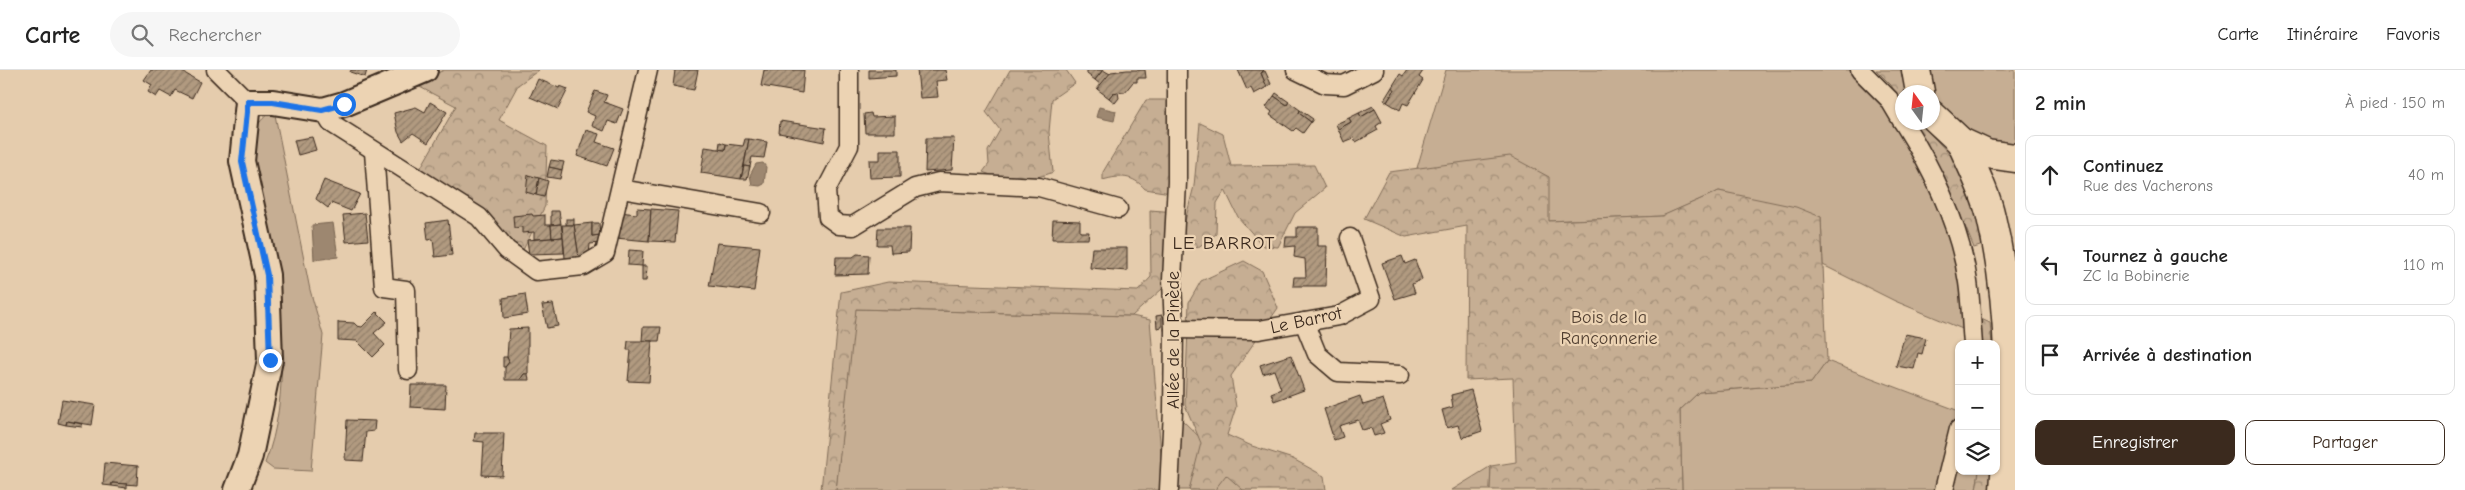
<!DOCTYPE html>
<html lang="fr">
<meta charset="utf-8">
<style>
body{margin:0;font-family:"Comic Neue",sans-serif;background:#f6f6f6;color:#222}
.controls{position:absolute;right:15px;bottom:15px;display:grid;overflow:hidden;border-radius:10px;box-shadow:0 1px 4px #0004}
.controls button{width:45px;height:45px;display:grid;place-items:center;padding:0;border:0;border-bottom:1px solid #e0e0e0;background:#fff;color:#222;font:25px sans-serif}
.compass{position:absolute;left:1895px;top:15px;width:45px;height:45px;border-radius:50%;background:#fff;box-shadow:0 1px 4px #0004;rotate:345deg}
.stop{position:absolute;width:15px;height:15px;margin:-11px;border:4px solid #1a73e8;border-radius:50%;background:#fff}
.stop.end{background:#1a73e8;border-color:#fff;box-shadow:0 1px 5px #0008}
.list{margin:0;padding:0;list-style:none}
h2{display:flex;justify-content:space-between;align-items:center;height:65px;margin:0;padding:0 20px;font-size:21px}
h2 small{font-size:16px;font-weight:400;color:#767676}
.list li{display:grid;grid-template-columns:32px 1fr auto;gap:15px;align-items:center;box-sizing:border-box;height:80px;margin:0 10px 10px;padding:0 10px;border:1px solid #e0e0e0;border-radius:10px}
.list b{display:block;font-size:19px;white-space:nowrap}
.list p{margin:0;font-size:16px;white-space:nowrap;color:#767676}
.list em{font-size:16px;font-style:normal;color:#767676}
.actions{display:flex;gap:10px;padding:15px 20px}
.actions a{flex:1;padding:11px 0;border:1px solid #3b2a1e;border-radius:10px;text-align:center;font-size:18px;color:#3b2a1e}
.actions .main{background:#3b2a1e;color:#fff}
.icon{flex:none;width:28px;height:28px;fill:none;stroke:currentColor;stroke-width:2;stroke-linecap:round;stroke-linejoin:round}
.map{position:relative;flex:none;width:2015px;height:420px;overflow:hidden}
header{display:flex;align-items:center;gap:30px;box-sizing:border-box;height:70px;padding:0 25px;background:#fff;border-bottom:1px solid #e0e0e0}
header strong{font-size:24px}
nav{display:flex;gap:28px;margin-inline-start:auto;font-size:18px}
.search{width:350px;height:45px;background:#f6f6f6;display:flex;align-items:center;gap:12px;box-sizing:border-box;padding:0 18px;border-radius:28px;color:#767676;font-size:19px}
main{display:flex}
aside{flex:1;background:#fff}
.map>svg:first-child{display:block}
</style>
<header>
<strong>Carte</strong>
<div class="search"><svg class="icon" aria-label="search" viewBox="0 0 24 24"><circle cx="10" cy="10" r="6"/><path d="M15 15l6 6"/></svg>Rechercher</div>
<nav><a>Carte</a><a>Itinéraire</a><a>Favoris</a></nav>
</header>
<main>
<div class="map">
<svg width="2015" height="420" viewBox="0 0 2015 420">
<defs>
<pattern id="forest-crowns" width="20" height="18" patternUnits="userSpaceOnUse" patternTransform="scale(1.25)"><rect width="20" height="18" fill="#c6ae93"/><path d="M2 6a3 3 0 1 1 6 0M12 15a3 3 0 1 1 6 0" fill="none" stroke="#a28e77"/></pattern>
<pattern id="building-hatch" width="6" height="6" patternUnits="userSpaceOnUse" patternTransform="scale(1.25)"><rect width="6" height="6" fill="#b19a80"/><path d="M-1 1l2-2M0 6l6-6M5 7l2-2" fill="none" stroke="#917e68"/></pattern>
</defs>
<rect width="100%" height="100%" fill="#e5ccad"/>
<filter id="ink" filterUnits="userSpaceOnUse"><feTurbulence type="fractalNoise" baseFrequency=".02" numOctaves="2"/><feDisplacementMap in="SourceGraphic" scale="10" xChannelSelector="R" yChannelSelector="G"/><feConvolveMatrix kernelMatrix="1 2 1 2 8 2 1 2 1" color-interpolation-filters="sRGB"/></filter>
<g filter="url(#ink)">
<g fill="#c6ae93" stroke="#806c58">
<polygon points="1446,0 1860,0 1889,29 1952,153 1972,263 1895,231 1823,195 1821,147 1719,121 1663,146 1549,151 1417,98"/>
<polygon points="1927,0 2015,0 2015,79 1973,67 1941,38 1931,19"/>
<path d="M274 40 310 220 323 265 311 401 273 399 265 393C291 330 282 232 269 167 264 144 252 106 252 84 252 63 256 51 274 40Z"/>
<polygon points="855,239 1132,246 1150,250 1164,420 836,420"/>
<polygon points="1827,291 1959,341 1959,401 1979,401 1976,420 1682,420 1680,340 1699,322 1811,313"/>
<polygon points="1173,341 1253,420 1172,420"/>
<polygon points="1491,396 1490,420 1452,420"/>
</g>
<g fill="url(#forest-crowns)" stroke="#806c58">
<polygon points="444,0 539,0 518,15 499,50 547,76 545,136 523,180 512,175 420,99 456,36 414,14"/>
<path d="M1010 0H1066L1075 13 1052 29 1049 62 1053 102C1033 111 1003 111 983 102L989 94 988 81 1000 60 986 42Z"/>
<polygon points="1876,0 1916,0 1919,22 1902,22 1902,35 1891,15"/>
<path d="M1146 30H1177V124L1145 119C1133 105 1120 105 1103 110V102Z"/>
<polygon points="1200,53 1223,64 1231,96 1314,95 1325,118 1295,143 1278,177 1263,176 1238,147 1225,120 1217,133 1216,164 1197,178 1182,163 1194,116"/>
<polygon points="1913,53 1922,53 1923,56 1955,90 1982,148 1983,175 1974,178 1945,107"/>
<polygon points="1510,86 1549,107 1549,151 1662,146 1719,121 1796,137 1821,147 1827,291 1811,313 1699,322 1680,340 1682,420 1490,420 1491,396 1516,392 1513,308 1466,310 1467,156 1406,167 1364,149 1389,102"/>
<polygon points="1150,140 1176,142 1172,210 1132,246 856,239 836,420 821,420 841,222 888,212 1138,221 1151,207"/>
<polygon points="1244,191 1262,201 1278,238 1231,306 1236,337 1227,365 1252,376 1293,389 1324,406 1326,420 1243,420 1226,405 1216,418 1216,420 1189,420 1201,373 1185,335 1189,232 1201,211"/>
<polygon points="1979,248 1990,253 1992,274 1973,274"/>
<polygon points="1979,401 1993,401 1991,420 1976,420"/>
</g>
<g fill="#9d8770" stroke="#76624f">
<polygon points="1099,37 1116,41 1114,51 1096,47"/>
<polygon points="763,93 766,97 764,114 760,116 752,115 750,105 756,94"/>
<polygon points="333,153 338,187 314,190 312,155"/>
</g>
<g fill="url(#building-hatch)" stroke="#3b2a1e">
<polygon points="151,0 179,0 200,12 192,28 175,20 171,27 160,21 156,27 148,22 152,15 144,10"/>
<polygon points="351,0 367,0 365,7 350,2"/>
<polygon points="675,0 698,0 694,20 673,16"/>
<polygon points="764,0 804,0 802,23 761,16"/>
<polygon points="869,0 896,0 896,6 869,8"/>
<polygon points="917,0 945,0 947,10 936,11 938,27 920,28"/>
<polygon points="1087,0 1103,0 1095,10 1087,4"/>
<polygon points="1103,0 1110,4 1101,15 1095,10"/>
<polygon points="1127,0 1145,0 1146,8 1137,8 1137,12 1133,12 1125,22 1113,23 1109,28 1097,19 1111,2"/>
<polygon points="1238,0 1264,0 1261,3 1267,17 1254,24 1251,18 1247,20"/>
<polygon points="1407,0 1423,1 1419,7 1423,10 1408,35 1403,33 1400,40 1387,32 1395,19 1392,17 1400,4 1403,6"/>
<polygon points="1265,1 1271,14 1267,17 1261,3"/>
<polygon points="538,9 559,18 560,16 568,19 558,39 530,27"/>
<polygon points="1392,17 1395,19 1387,32 1384,30"/>
<polygon points="595,21 607,25 604,32 623,39 617,54 608,51 604,61 592,56 595,46 586,42"/>
<polygon points="1118,22 1119,28 1115,33 1109,28 1113,23"/>
<polygon points="1276,23 1289,32 1287,35 1274,26"/>
<polygon points="1274,26 1287,35 1289,32 1300,40 1299,43 1311,52 1303,63 1296,58 1293,61 1270,45 1272,42 1266,37"/>
<polygon points="430,32 447,42 428,73 413,63 403,71 398,62 394,43 416,37 425,42"/>
<polygon points="1373,36 1375,39 1361,47 1359,43"/>
<polygon points="1375,39 1382,52 1376,56 1378,60 1356,72 1354,68 1344,72 1338,59 1351,52 1349,48 1359,43 1361,47"/>
<polygon points="1300,40 1313,49 1311,52 1299,43"/>
<polygon points="871,43 872,47 895,46 895,63 865,63 864,44"/>
<polygon points="1349,48 1351,52 1338,59 1336,54"/>
<polygon points="780,51 826,58 824,72 779,63"/>
<polygon points="586,60 599,64 596,72 614,78 607,96 577,86"/>
<polygon points="312,67 316,80 298,85 294,70"/>
<polygon points="926,68 954,68 952,100 925,102"/>
<polygon points="745,69 749,69 741,109 701,103 705,77 725,80 726,74 743,76"/>
<polygon points="749,69 767,72 764,88 752,87 750,97 744,96"/>
<polygon points="720,72 726,74 725,80 719,79"/>
<polygon points="880,80 900,80 900,107 870,108 869,90 880,90"/>
<polygon points="551,90 564,92 562,100 549,97"/>
<polygon points="744,96 750,97 747,109 741,109"/>
<polygon points="549,97 562,100 560,109 547,107"/>
<polygon points="528,105 539,108 536,125 526,122"/>
<polygon points="539,108 548,111 544,127 536,125"/>
<polygon points="324,110 360,124 351,141 331,133 328,138 316,129"/>
<polygon points="637,138 651,139 649,171 615,168 619,142 637,144"/>
<polygon points="651,139 678,141 675,172 649,171"/>
<polygon points="551,141 559,141 561,154 551,155"/>
<polygon points="365,143 368,170 346,172 343,145"/>
<polygon points="532,144 533,146 545,145 545,155 551,155 552,168 534,169 534,162 522,163 522,157 514,158 513,146"/>
<rect x="566" y="149" width="8" height="6"/>
<polygon points="448,150 452,185 435,187 433,169 428,170 426,153"/>
<polygon points="1053,150 1080,151 1080,162 1089,162 1088,169 1052,169"/>
<polygon points="592,153 592,166 600,165 601,173 590,174 589,186 579,188 574,155"/>
<polygon points="592,153 599,153 600,165 592,166"/>
<polygon points="561,154 563,167 552,168 551,155"/>
<polygon points="562,155 574,155 579,188 565,188"/>
<polygon points="1297,157 1318,157 1318,176 1327,176 1326,216 1293,216 1294,207 1306,207 1305,189 1294,187 1295,176 1285,177 1286,167 1297,167"/>
<polygon points="878,158 910,158 909,182 891,183 890,175 877,175"/>
<polygon points="563,167 564,183 529,184 527,170"/>
<polygon points="717,173 760,177 754,221 709,216"/>
<polygon points="1092,178 1127,178 1127,201 1090,198"/>
<polygon points="629,180 643,181 642,196 628,195"/>
<polygon points="857,184 869,185 868,204 835,205 836,187 853,187"/>
<polygon points="1402,186 1405,194 1415,190 1422,209 1412,214 1415,223 1395,229 1382,193"/>
<polygon points="642,196 647,196 646,211 642,211"/>
<polygon points="525,224 528,244 504,248 503,228"/>
<polygon points="553,234 558,256 547,258 542,235"/>
<polygon points="377,242 387,252 374,263 385,275 373,287 357,271 338,270 338,252 354,253 357,256 362,257"/>
<polygon points="1162,245 1162,257 1157,258 1156,246"/>
<polygon points="643,257 661,257 659,271 642,271"/>
<polygon points="528,258 528,304 524,304 520,310 505,310 505,297 509,292 507,287 509,259"/>
<polygon points="1905,264 1926,268 1922,284 1918,283 1914,299 1896,296"/>
<polygon points="628,271 652,271 649,312 628,311 631,280 627,280"/>
<polygon points="1291,285 1304,320 1274,331 1271,323 1281,319 1274,300 1263,304 1260,295"/>
<polygon points="503,287 507,287 509,292 505,297 503,297"/>
<polygon points="524,304 528,304 529,310 520,310"/>
<polygon points="411,315 446,315 445,339 410,337"/>
<polygon points="1471,320 1482,361 1462,368 1458,355 1447,358 1442,340 1453,337 1451,325"/>
<polygon points="1360,326 1363,335 1383,329 1390,350 1380,354 1384,363 1374,366 1371,358 1362,360 1358,350 1339,356 1343,367 1334,370 1324,339"/>
<polygon points="62,330 95,335 92,355 67,351 66,355 58,353"/>
<polygon points="347,350 375,351 374,361 366,362 363,391 345,390"/>
<polygon points="67,351 82,354 82,357 66,355"/>
<polygon points="475,363 504,363 502,406 482,405 484,372 474,371"/>
<polygon points="105,393 138,396 137,415 112,413 112,416 103,415"/>
<polygon points="112,413 127,414 127,418 112,416"/>
</g>
<g fill="none" stroke-linecap="round" stroke-linejoin="round">
<defs>
<g id="street">
<polyline points="216,0 248,32"/>
<polyline points="849,0 849,76 826,120 828,147 839,155 853,156 915,118 939,112 1039,117 1118,139"/>
<polyline points="1296,0 1325,14 1344,15 1374,0"/>
<polyline points="1860,0 1889,29 1902,51"/>
<polyline points="323,40 331,53 479,147 507,180 536,201 583,196 605,183 648,0"/>
<path d="M1903 52C1933 100 1960 156 1968 212 1971 232 1971 253 1973 274"/>
<polyline points="374,82 384,217 406,220 408,300"/>
<polyline points="621,119 761,143"/>
<polyline points="1304,252 1317,284 1338,302 1400,305"/>
<polyline points="1174,259 1259,260 1339,246 1371,229 1350,168"/>
<polyline points="1169,420 1173,341 1174,259 1172,210 1177,112 1177,0"/>
<polyline points="1944,420 1959,359"/>
</g>
<polyline id="secondary" points="237,420 250,386 270,290 267,205 242,91 248,32 273,32 323,40 344,34 425,0"/>
<g id="primary">
<polyline points="1916,0 1920,22"/>
<polyline points="1932,45 1961,72 1987,84 2015,88"/>
<path d="M1961 72C1971 95 1986 123 1991 147 2012 236 2011 329 2004 420"/>
</g>
</defs>
<use href="#street" stroke="#3b2a1e" stroke-width="21"/>
<use href="#secondary" stroke="#3b2a1e" stroke-width="28"/>
<use href="#primary" stroke="#3b2a1e" stroke-width="31"/>
<use href="#street" stroke="#ecd3b3" stroke-width="18"/>
<use href="#secondary" stroke="#ecd3b3" stroke-width="24"/>
<use href="#primary" stroke="#ecd3b3" stroke-width="28"/>
</g>
</g>
<g fill="none" stroke-linecap="round" stroke-linejoin="round" filter="url(#ink)">
<polyline stroke="#1a73e8" stroke-width="6" points="270,290 267,205 242,92 248,32 273,32 322,40 344,34"/>
</g>
<g text-anchor="middle" stroke-width="4.5" stroke-linejoin="round" paint-order="stroke">
<g font-size="18" fill="#503e30" stroke="#ecd3b3">
<text x="1609" y="253">Bois de la<tspan x="1609" dy="21">Rançonnerie</tspan></text>
</g>
<g font-size="18" fill="#3b2a1e" stroke="#ecd3b3">
<text transform="translate(1306 250) rotate(-12)" y="6">Le Barrot</text>
<text transform="translate(1173 270) rotate(-90)" y="6">Allée de la Pinède</text>
</g>
<g font-size="19" letter-spacing="1" fill="#3b2a1e" stroke="#ecd3b3">
<text x="1224" y="179">LE BARROT</text>
</g>
</g>
</svg>
<div class="controls">
<button>+</button>
<button>−</button>
<button><svg class="icon" aria-label="layers" viewBox="0 0 24 24"><path d="M12 4l9 5-9 5-9-5zM3 14l9 5 9-5"/></svg></button>
</div>
<svg class="compass" viewBox="-18 -18 36 36"><path d="M0-13l5 13h-10z" fill="#e53935"/><path d="M0 13l5-13h-10z" fill="#767676"/></svg>
<div class="stop" style="left:344px;top:34px"></div>
<div class="stop end" style="left:270px;top:290px"></div>
</div>
<aside>
<h2>2 min<small>À pied · 150 m</small></h2>
<ul class="list">
<li><svg class="icon" aria-label="ahead" viewBox="0 0 24 24"><path d="M12 20V5M6 11l6-6 6 6"/></svg><div><b>Continuez</b><p>Rue des Vacherons</p></div><em>40 m</em></li>
<li><svg class="icon" aria-label="left" viewBox="0 0 24 24"><path d="M17 20v-9H6M10 6l-5 5 5 5"/></svg><div><b>Tournez à gauche</b><p>ZC la Bobinerie</p></div><em>110 m</em></li>
<li><svg class="icon" aria-label="arrive" viewBox="0 0 24 24"><path d="M6 21V4h12l-3 4 3 4H6"/></svg><div><b>Arrivée à destination</b></div></li>
</ul>
<div class="actions"><a class="main">Enregistrer</a><a>Partager</a></div>
</aside>
</main>
